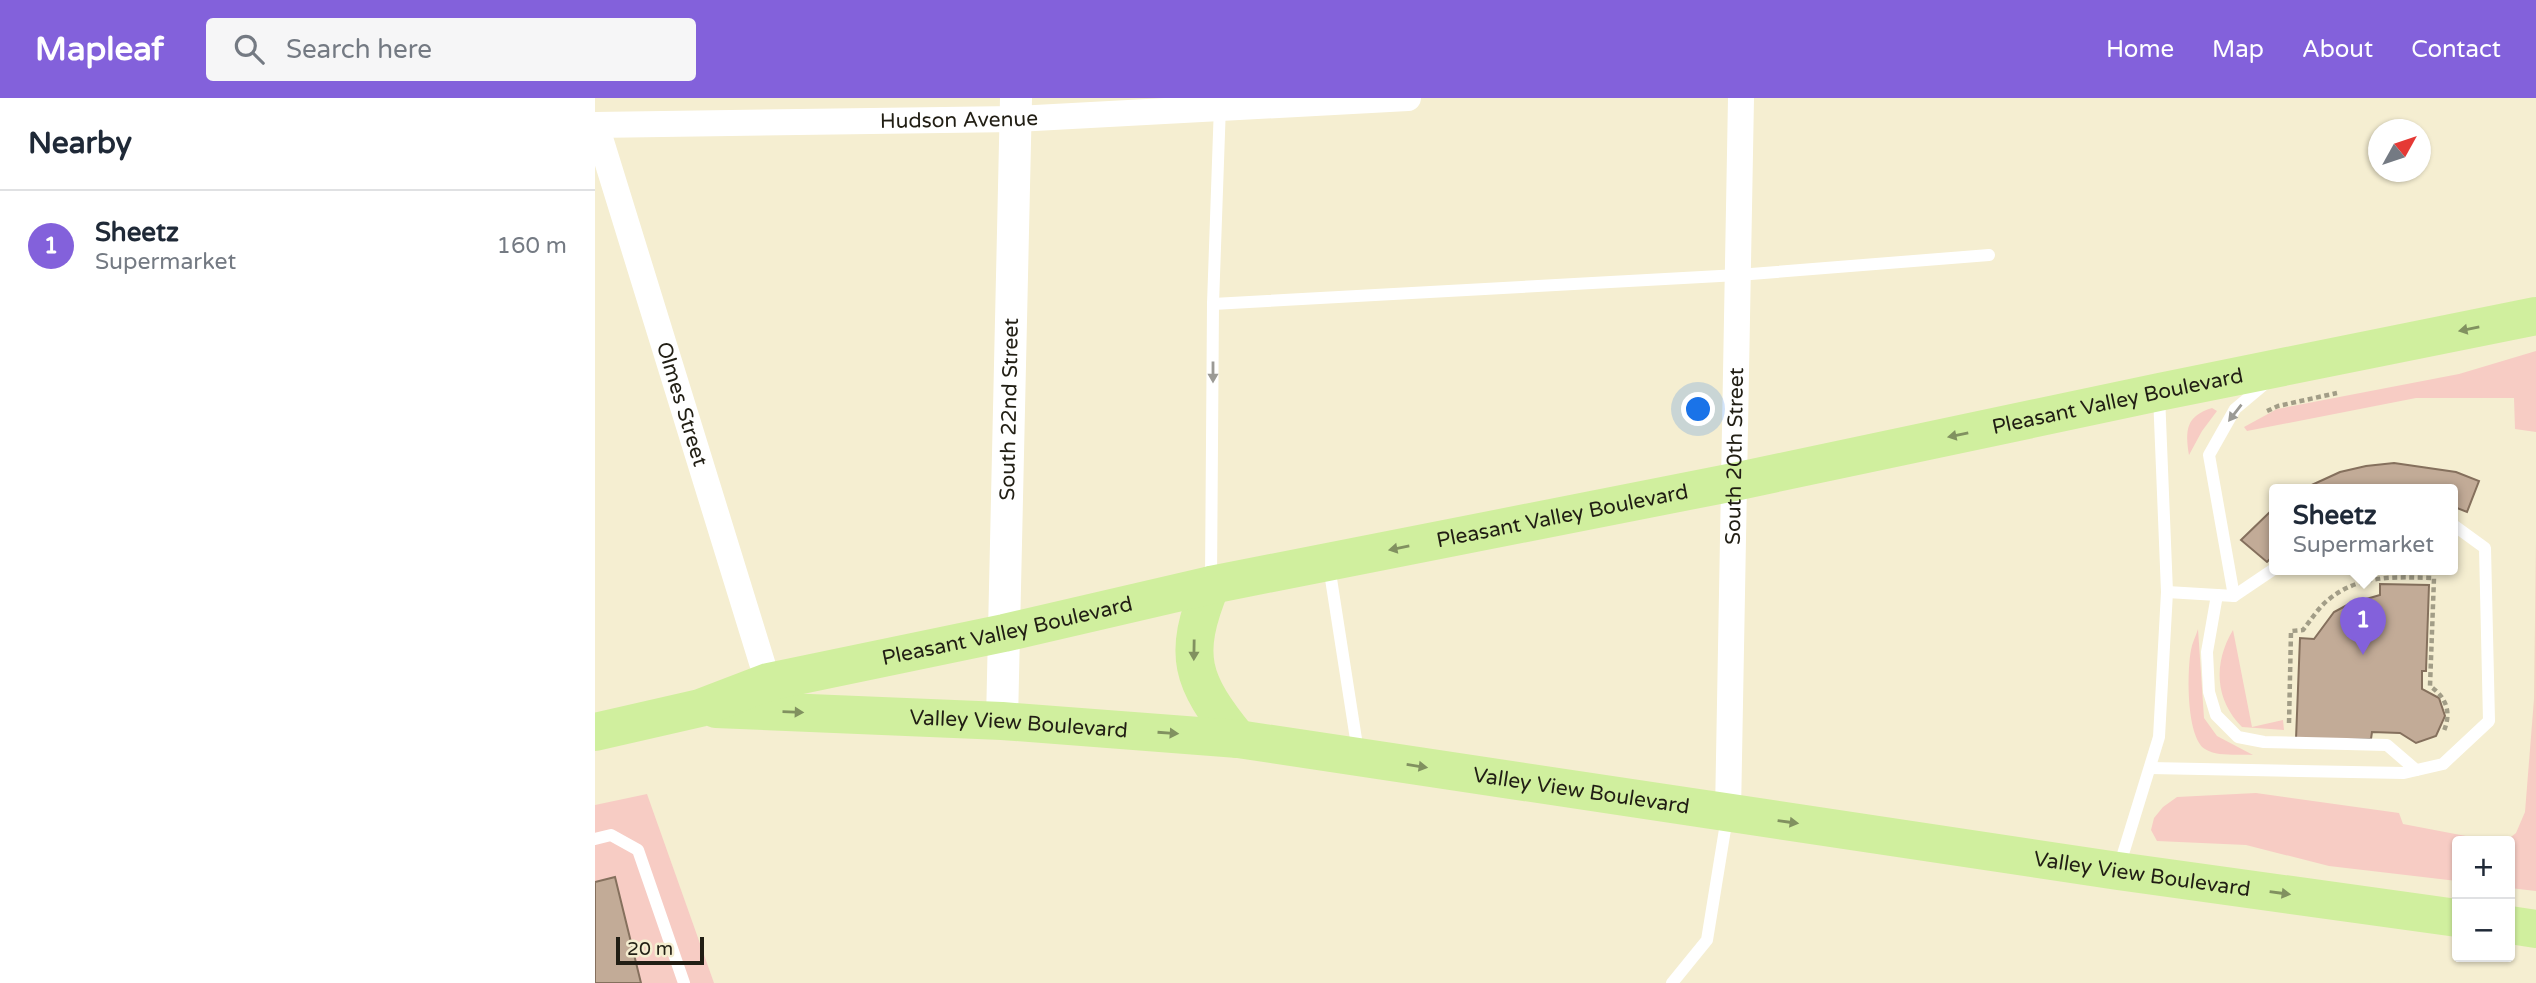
<!DOCTYPE html>
<meta charset="utf-8">
<style>
body{margin:0;font-family:"Varela Round",sans-serif;background:#f6f6f7;color:#1f2937}
.controls{position:absolute;right:21px;bottom:21px;display:grid;overflow:hidden;border-radius:7px;box-shadow:0 2px 5px #0004}
.controls button{width:63px;height:63px;display:grid;place-items:center;padding:0;border:0;border-bottom:2px solid #e0e1e3;background:#fff;color:#1f2937;font:35px sans-serif}
.compass{position:absolute;left:1773px;top:21px;width:63px;height:63px;border-radius:50%;background:#fff;box-shadow:0 2px 5px #0004;rotate:50deg}
.scale{position:absolute;left:21px;bottom:18px;width:88px;box-sizing:border-box;padding-left:7px;border:4px solid #211e14;border-top:0;font-size:19px;line-height:24px;white-space:nowrap;color:#211e14;-webkit-text-stroke:5px #f5eed1;paint-order:stroke}
.you{position:absolute;left:1104px;top:312px;width:24px;height:24px;margin:-18px;border:5px solid #fff;border-radius:50%;background:#1a73e8;box-shadow:0 0 0 10px #1a73e833}
.badge{display:grid;place-items:center;width:46px;height:46px;border-radius:50%;background:#8361db;color:#fff;font-size:23px;font-weight:700}
.pin{position:absolute;translate:-50% -58px;filter:drop-shadow(0 2px 4px #0008)}
.pin::after{content:'';position:absolute;top:37px;width:24px;height:21px;background:inherit;clip-path:polygon(0 0,100% 0,50% 100%)}
.popup{position:absolute;left:1674px;top:386px;width:189px;height:91px;box-sizing:border-box;display:grid;place-content:center;border-radius:7px;background:#fff;filter:drop-shadow(0 2px 5px #0005);font-size:23px;white-space:nowrap;color:#747a83}
.popup b{font-size:26px;color:#1f2937}
.popup::after{content:'';position:absolute;left:50%;top:100%;margin-left:-14px;border:14px solid transparent;border-top-color:#fff}
.list{margin:0;padding:0;list-style:none}
h2{display:flex;justify-content:space-between;align-items:center;height:91px;margin:0;padding:0 28px;font-size:30px}
h2 small{font-size:23px;font-weight:400;color:#747a83}
.list li{display:grid;grid-template-columns:46px 1fr auto;gap:21px;align-items:center;box-sizing:border-box;height:112px;padding:0 28px;border-top:2px solid #e0e1e3}
.list b{display:block;font-size:26px;white-space:nowrap}
.list p{margin:0;font-size:23px;white-space:nowrap;color:#747a83}
.list em{font-size:23px;font-style:normal;color:#747a83}
.icon{flex:none;width:38px;height:38px;fill:none;stroke:currentColor;stroke-width:2;stroke-linecap:round;stroke-linejoin:round}
.map{position:relative;flex:none;width:1941px;height:885px;overflow:hidden}
header{display:flex;align-items:center;gap:42px;box-sizing:border-box;height:98px;padding:0 35px;background:#8361db;color:#fff}
header strong{font-size:33px}
nav{display:flex;gap:38px;margin-inline-start:auto;font-size:24px}
.search{width:490px;height:63px;background:#f6f6f7;display:flex;align-items:center;gap:18px;box-sizing:border-box;padding:0 24px;border-radius:7px;color:#747a83;font-size:26px}
main{display:flex}
aside{flex:1;background:#fff}
.map>svg:first-child{display:block}
</style>
<header>
<strong>Mapleaf</strong>
<div class="search"><svg class="icon" aria-label="search" viewBox="0 0 24 24"><circle cx="10" cy="10" r="6"/><path d="M15 15l6 6"/></svg>Search here</div>
<nav><a>Home</a><a>Map</a><a>About</a><a>Contact</a></nav>
</header>
<main>
<aside>
<h2>Nearby<small></small></h2>
<ul class="list">
<li><span class="badge">1</span><div><b>Sheetz</b><p>Supermarket</p></div><em>160 m</em></li>
</ul>
</aside>
<div class="map">
<svg width="1941" height="885" viewBox="0 0 1941 885">
<rect width="100%" height="100%" fill="#f5eed1"/>
<g fill="#f7ccc4">
<polygon points="1941,253 1941,334 1920,331 1919,300 1821,300 1652,333 1649,329 1682,311 1864,276"/>
<path d="M1617 310 1622 313 1607 333 1594 357C1590 332 1591 318 1617 310Z"/>
<polygon points="1941,443 1941,793 1915,790 1915,743 1911,743 1921,735 1930,714 1939,601"/>
<path d="M1603 531 1609 620 1622 638 1658 657C1644 656 1622 659 1610 651 1591 639 1592 572 1596 552 1597 545 1601 538 1603 531Z"/>
<path d="M1638 532 1657 629 1688 622 1689 632 1647 629C1620 602 1618 565 1638 532Z"/>
<polygon points="1661,695 1804,715 1808,726 1897,743 1862,743 1862,783 1734,768 1651,747 1562,743 1556,732 1559,720 1568,709 1582,699"/>
<polygon points="52,696 119,885 0,885 0,707"/>
</g>
<g fill="#c2ab97" stroke="#85705d" stroke-width="2">
<polygon points="1799,365 1861,374 1884,383 1872,414 1857,408 1857,391 1708,391 1745,374 1771,368"/>
<polygon points="1679,410 1679,457 1672,464 1646,442"/>
<polygon points="1785,486 1834,487 1831,573 1827,573 1827,591 1844,600 1850,618 1841,638 1821,645 1805,635 1777,634 1776,641 1701,641 1705,540 1719,541 1739,514 1754,506 1785,497"/>
<polygon points="20,779 46,885 0,885 0,784"/>
</g>
<g fill="none" stroke-linecap="round" stroke-linejoin="round">
<g stroke="#a29d87" stroke-width="4.5" stroke-dasharray="5 3.5" stroke-linecap="butt">
<polyline points="1672,313 1683,308 1742,295"/>
<path d="M1694 625 1696 533 1708 532C1716 522 1723 510 1733 502 1764 476 1801 479 1839 480L1835 588C1852 600 1857 615 1848 635"/>
</g>
<g stroke="#fff" stroke-width="12">
<polyline points="618,206 1143,177 1394,157"/>
<polyline points="734,468 763,654"/>
<polyline points="616,483 618,206 625,7"/>
<polyline points="1572,494 1639,498 1679,471"/>
<polyline points="1622,497 1612,554 1614,594 1621,617 1643,639 1669,644 1792,647 1821,672"/>
<polyline points="1639,498 1614,357 1640,311 1671,285"/>
<polyline points="1555,670 1809,675 1848,666 1894,623 1890,450 1857,426"/>
<polyline points="0,741 16,737 43,752 89,885"/>
<polyline points="1524,769 1564,639 1572,494 1564,297"/>
<polyline points="1077,885 1112,842 1132,719"/>
</g>
<g stroke="#fff" stroke-width="26">
<path id="s1" d="M0 27 421 21 813 0"/>
<path id="s2" d="M1 27 173 584"/>
<path id="s3" d="M1133 715 1146 0"/>
</g>
<path stroke="#fff" stroke-width="32" id="s4" d="M407 623 421 0"/>
<g stroke="#d0ef9e" stroke-width="38">
<path d="M616 487C587 558 596 583 643 641"/>
<path id="s5" d="M121 611 407 623 643 641 1523 773 1862 820"/>
<path id="s6" d="M0 634 105 610 173 584 409 535 616 487 1139 384 1564 294 1941 218"/>
<polyline points="1915,827 1941,831"/>
</g>
</g>
<defs><path id="oneway-solid" d="M-6-.8H1V-3.2L6.5 0L1 3.2V.8H-6Z" transform="scale(1.75)"/></defs>
<g fill="#819160">
<use href="#oneway-solid" transform="translate(1874 231) rotate(169)"/>
<use href="#oneway-solid" transform="translate(1363 337) rotate(168)"/>
<use href="#oneway-solid" transform="translate(804 450) rotate(169)"/>
<use href="#oneway-solid" transform="translate(599 552) rotate(91)"/>
<use href="#oneway-solid" transform="translate(198 614) rotate(2)"/>
<use href="#oneway-solid" transform="translate(573 635) rotate(4)"/>
<use href="#oneway-solid" transform="translate(822 668) rotate(9)"/>
<use href="#oneway-solid" transform="translate(1193 724) rotate(8)"/>
<use href="#oneway-solid" transform="translate(1685 795) rotate(8)"/>
</g>
<g fill="#9b9a95">
<use href="#oneway-solid" transform="translate(618 274) rotate(90)"/>
<use href="#oneway-solid" transform="translate(1640 315) rotate(128)"/>
</g>
<g text-anchor="middle" stroke-width="5" stroke-linejoin="round" paint-order="stroke">
<g font-size="21" fill="#211e14" stroke="#f5eed1">
<text dy="7" stroke="none"><textPath href="#s1" startOffset="364">Hudson Avenue</textPath></text>
<text dy="7" stroke="none"><textPath href="#s6" startOffset="1559">Pleasant Valley Boulevard</textPath></text>
<text dy="7" stroke="none"><textPath href="#s2" startOffset="292">Olmes Street</textPath></text>
<text dy="7" stroke="none"><textPath href="#s4" startOffset="312">South 22nd Street</textPath></text>
<text dy="7" stroke="none"><textPath href="#s3" startOffset="357">South 20th Street</textPath></text>
<text dy="7" stroke="none"><textPath href="#s6" startOffset="992">Pleasant Valley Boulevard</textPath></text>
<text dy="7" stroke="none"><textPath href="#s6" startOffset="425">Pleasant Valley Boulevard</textPath></text>
<text dy="7" stroke="none"><textPath href="#s5" startOffset="303">Valley View Boulevard</textPath></text>
<text dy="7" stroke="none"><textPath href="#s5" startOffset="870">Valley View Boulevard</textPath></text>
<text dy="7" stroke="none"><textPath href="#s5" startOffset="1437">Valley View Boulevard</textPath></text>
</g>
</g>
</svg>
<div class="controls">
<button>+</button>
<button>−</button>
</div>
<svg class="compass" viewBox="-18 -18 36 36"><path d="M0-13l5 13h-10z" fill="#e53935"/><path d="M0 13l5-13h-10z" fill="#747a83"/></svg>
<div class="scale">20 m</div>
<div class="you"></div>
<div class="pin badge" style="left:1768px;top:557px">1</div>
<div class="popup"><b>Sheetz</b>Supermarket</div>
</div>
</main>
